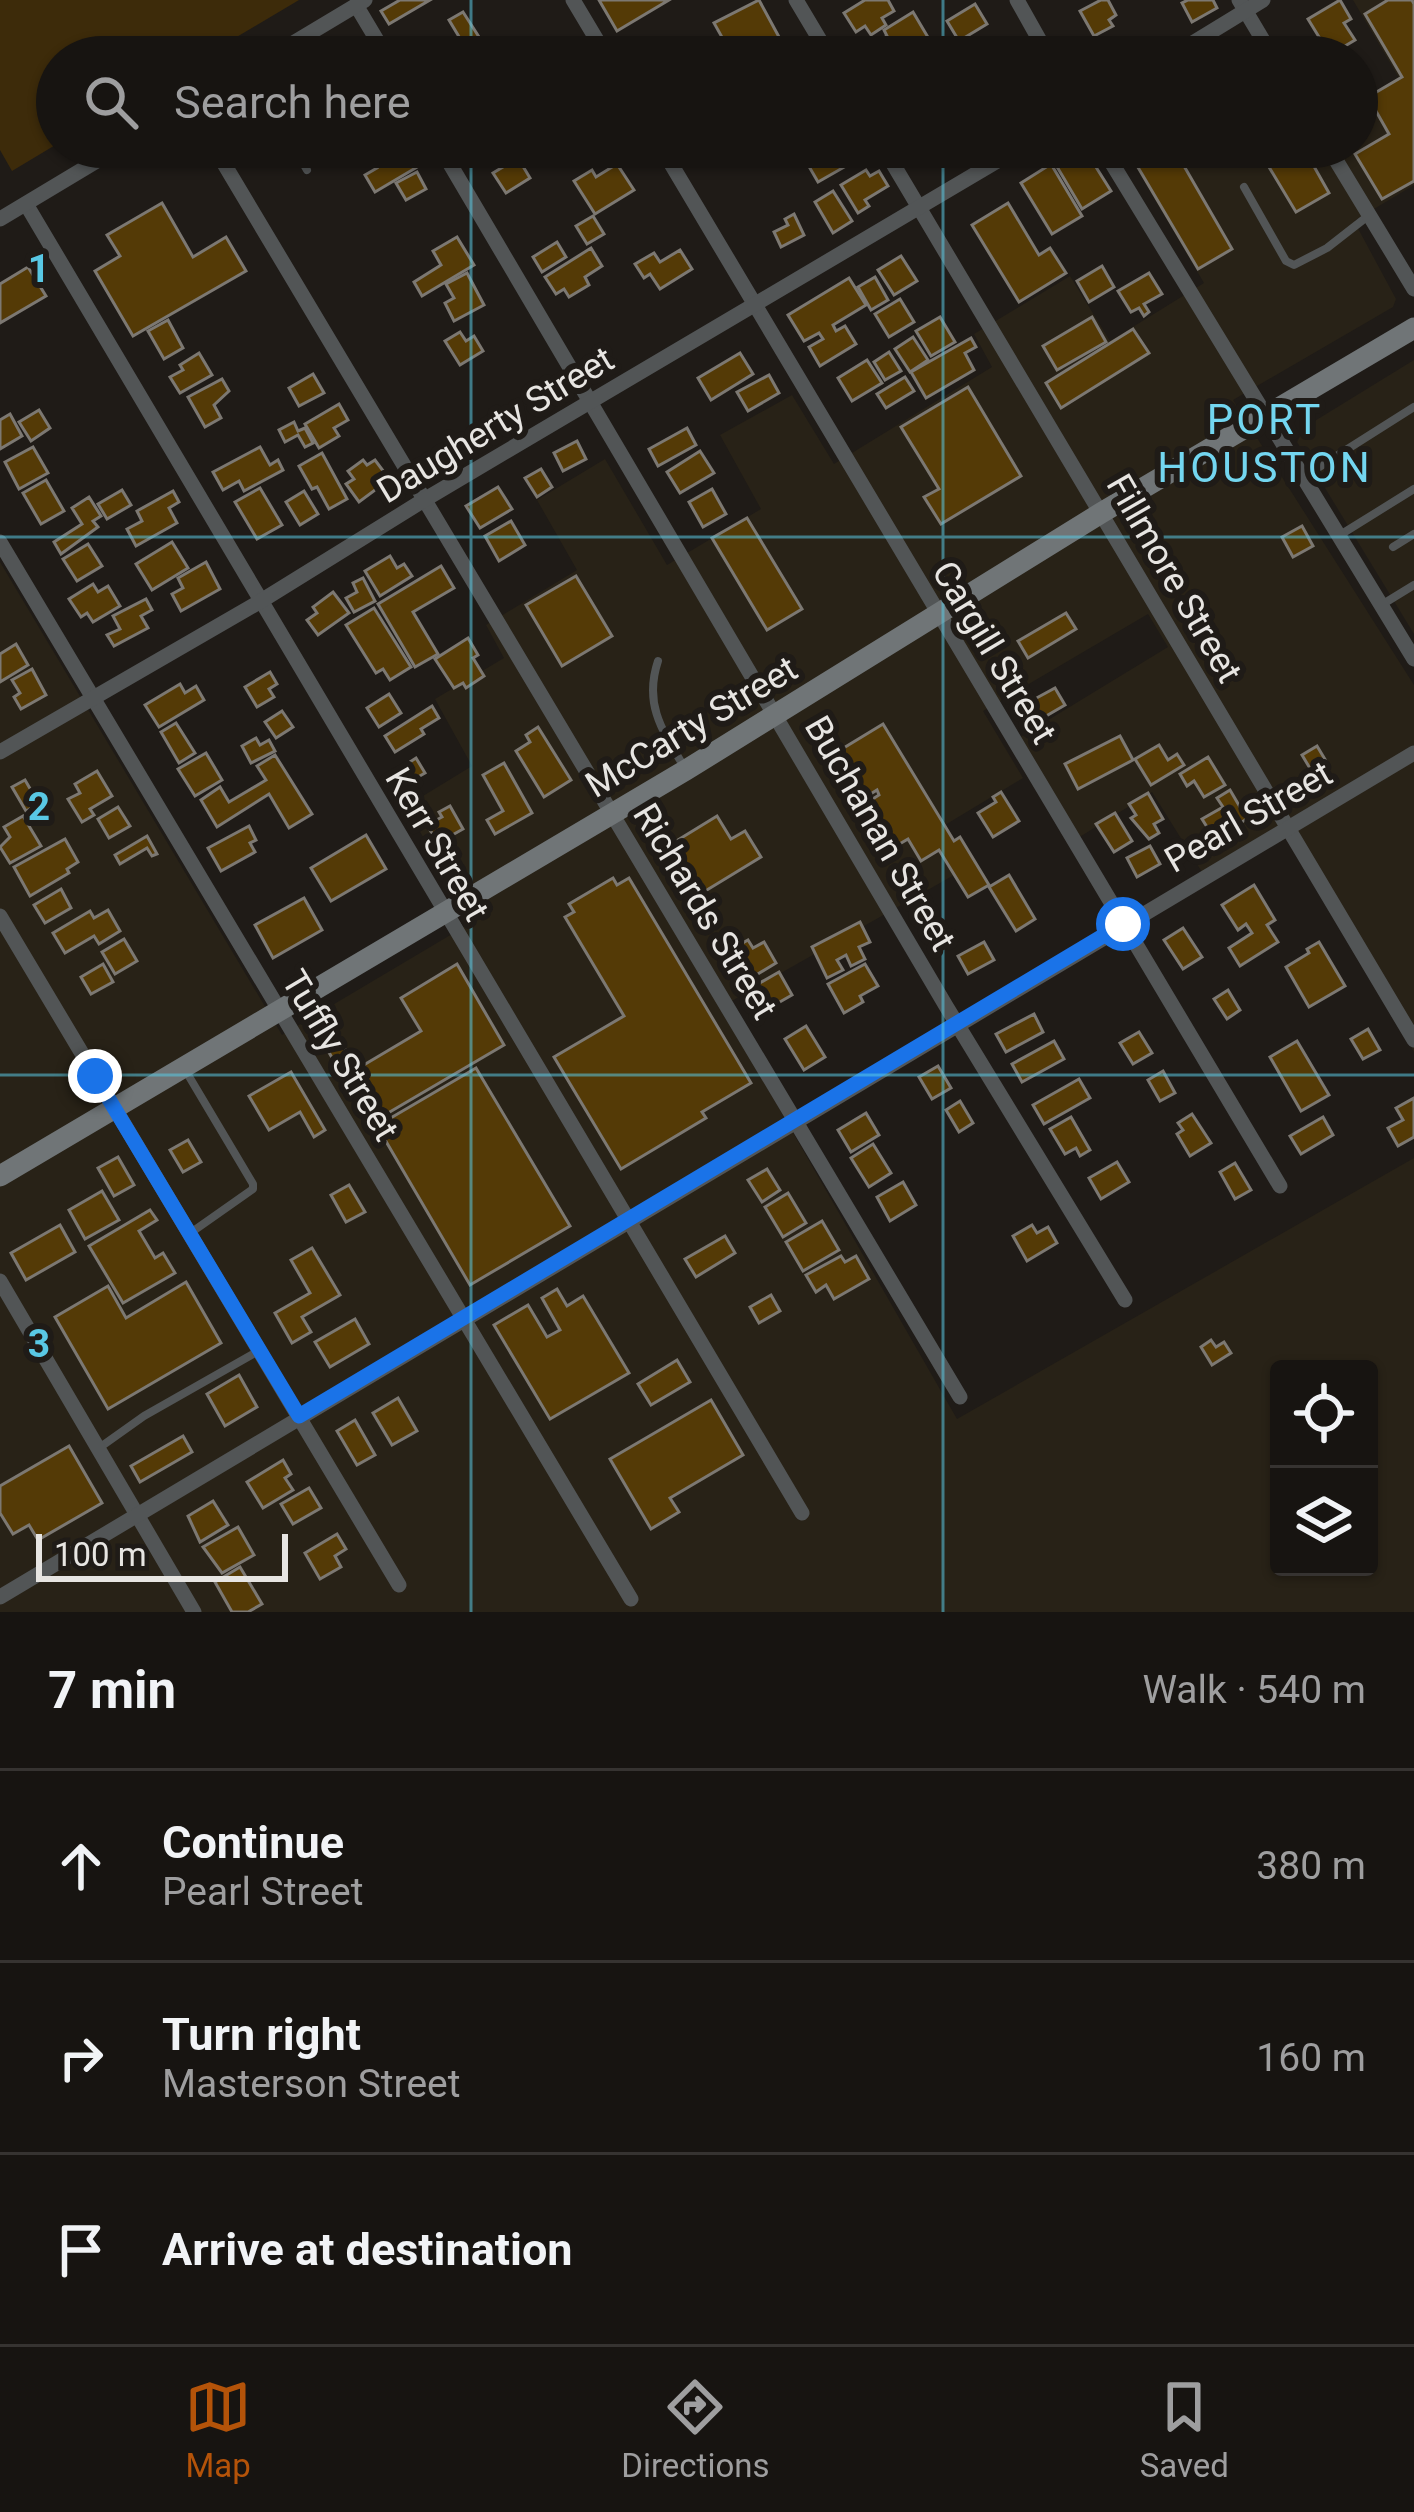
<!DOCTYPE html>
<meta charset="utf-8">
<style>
body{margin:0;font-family:Roboto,sans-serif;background:#24211f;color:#f1f3f6}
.controls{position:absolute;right:36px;bottom:36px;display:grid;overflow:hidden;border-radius:12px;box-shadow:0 3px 9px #0004}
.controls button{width:108px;height:108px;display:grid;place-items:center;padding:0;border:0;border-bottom:3px solid #363331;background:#171411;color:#f1f3f6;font:60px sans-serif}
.scale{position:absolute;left:36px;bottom:30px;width:252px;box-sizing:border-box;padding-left:12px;border:6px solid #e7e5e2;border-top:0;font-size:33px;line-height:42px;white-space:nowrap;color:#e7e5e2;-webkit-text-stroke:9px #1f1b17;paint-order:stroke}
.stop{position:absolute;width:36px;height:36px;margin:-27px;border:9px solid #1a73e8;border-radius:50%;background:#fff}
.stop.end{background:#1a73e8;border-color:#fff;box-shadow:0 3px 12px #0008}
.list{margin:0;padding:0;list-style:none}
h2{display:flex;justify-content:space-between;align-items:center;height:156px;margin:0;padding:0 48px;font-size:51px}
h2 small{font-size:39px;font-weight:400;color:#9e9e9f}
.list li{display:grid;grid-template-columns:78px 1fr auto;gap:36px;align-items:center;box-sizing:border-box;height:192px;padding:0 48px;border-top:3px solid #363331}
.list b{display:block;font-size:45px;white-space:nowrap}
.list p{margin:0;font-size:39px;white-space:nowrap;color:#9e9e9f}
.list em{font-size:39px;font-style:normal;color:#9e9e9f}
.icon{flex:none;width:66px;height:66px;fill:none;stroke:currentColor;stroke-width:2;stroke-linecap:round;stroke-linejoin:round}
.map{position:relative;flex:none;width:1414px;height:1612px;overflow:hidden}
.search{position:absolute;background:#171411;box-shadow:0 3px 9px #0004;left:36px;right:36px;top:36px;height:132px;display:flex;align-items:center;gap:30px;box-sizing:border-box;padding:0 42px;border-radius:66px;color:#9e9e9f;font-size:45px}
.sheet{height:732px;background:#171411}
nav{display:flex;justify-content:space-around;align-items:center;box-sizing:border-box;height:168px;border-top:3px solid #363331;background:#171411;font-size:33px;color:#9e9e9f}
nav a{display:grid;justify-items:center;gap:6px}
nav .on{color:#b45309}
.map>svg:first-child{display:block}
</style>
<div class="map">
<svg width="1414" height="1612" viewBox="0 0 1414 1612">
<rect width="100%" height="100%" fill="#1f1b17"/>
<g fill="#282217" fill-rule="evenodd">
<path d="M1353 0H1414V185L1354 221 1396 299 1393 307 1233 400 1414 685V1052L1280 825 1202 872 1152 792 1078 838 1017 739 1168 647 1148 614 983 711 1023 778 945 825 970 866 721 1007 957 1419 1414 1158V1612H0V562L282 1035 474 921 405 807 472 766 435 699 504 658 486 625 577 570 537 500 605 459 667 565 761 509 720 435 792 395 834 464 992 367 974 334 1070 276 1110 341 1204 283 1124 147H1357V104L1399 78ZM1279 1369H1369V1567H1279Z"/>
<polygon points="1414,360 1414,634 1297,442 1305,427"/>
</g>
<polygon fill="#3d2b0a" points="0,0 299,0 203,57 57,57 57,144 12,171 0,150"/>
<g fill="#543a06" stroke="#7c7872" stroke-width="3">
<polygon points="400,0 430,0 389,24 381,11"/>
<polygon points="599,0 669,0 617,31"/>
<polygon points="759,0 779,37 751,52 744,39 728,48 714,23"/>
<polygon points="865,0 888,0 894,11 882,18 886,25 871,35 865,26 856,32 844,13"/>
<polygon points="1101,0 1108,0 1116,15 1109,20 1113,26 1094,36 1080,11"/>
<polygon points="1188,0 1213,0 1217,8 1192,22 1182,3"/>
<polygon points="1340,0 1351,19 1344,23 1355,40 1330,55 1308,19"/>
<polygon points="1388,0 1412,0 1414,4 1414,181 1382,199 1355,154 1389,134 1368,97 1402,77 1365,14"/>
<polygon points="975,4 987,24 959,41 947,21"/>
<polygon points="463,12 479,37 464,45 449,20"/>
<polygon points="913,12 929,39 900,57 870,57 865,49 887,36 884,30"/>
<polygon points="398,147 421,147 429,160 375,192 365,175 377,168 373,161"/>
<polygon points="806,147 844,147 853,162 818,182 800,151"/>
<polygon points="1126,147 1173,147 1232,249 1198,269"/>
<polygon points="1257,147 1303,147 1329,193 1296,212"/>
<polygon points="1084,148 1111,191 1082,209 1056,165"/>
<polygon points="518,158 530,178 506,193 493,173"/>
<polygon points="617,164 634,190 595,214 574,181 592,170 596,177"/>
<polygon points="1051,164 1082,216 1052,234 1021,183"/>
<polygon points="866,170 870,176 879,171 888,186 865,200 869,206 858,213 841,185"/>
<polygon points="417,172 426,189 406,200 396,183"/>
<polygon points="833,191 852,221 833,233 815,202"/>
<polygon points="162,203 193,257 226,237 246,271 133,336 95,271 120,256 107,235"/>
<polygon points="1008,203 1039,255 1050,248 1066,273 1019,302 972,225"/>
<polygon points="794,214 804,235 781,247 774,232 788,225 785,219"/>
<polygon points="593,216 604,234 587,244 576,226"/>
<polygon points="457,237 474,265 422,296 414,282 441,265 433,251"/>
<polygon points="557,242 566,257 542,272 533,257"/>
<polygon points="591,248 602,266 585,277 589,285 569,297 564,289 556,294 545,277"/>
<polygon points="680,250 692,269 660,289 650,274 644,278 635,264 654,253 660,262"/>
<polygon points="901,256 917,281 894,295 878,270"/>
<polygon points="1102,266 1114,287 1089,302 1077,281"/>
<polygon points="28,267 46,296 0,323 0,284"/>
<polygon points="467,273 484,305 454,321 445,303 454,298 446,284"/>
<polygon points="1149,273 1162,294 1144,304 1149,312 1144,316 1139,308 1131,312 1118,291"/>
<polygon points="875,277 888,300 871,310 858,287"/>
<polygon points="849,278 866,305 833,325 836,331 845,326 856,344 820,366 809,347 823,339 819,333 804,341 788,315"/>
<polygon points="900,299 914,322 889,337 875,314"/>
<polygon points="940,317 955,342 931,356 916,331"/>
<polygon points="1092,317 1106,342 1057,370 1043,346"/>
<polygon points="168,320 183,348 164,359 148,331"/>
<polygon points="1133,329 1149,353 1061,408 1046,383"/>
<polygon points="460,332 466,341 474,336 483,351 460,365 445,341"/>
<polygon points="913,337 928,360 910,372 895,349"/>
<polygon points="971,338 976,347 965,353 974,370 926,398 911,372"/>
<polygon points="889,352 901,371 885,380 874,362"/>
<polygon points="199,353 212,375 180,393 170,377 183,370 180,365"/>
<polygon points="740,353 753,374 711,400 698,378"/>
<polygon points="867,360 882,383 852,401 838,378"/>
<polygon points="313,374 324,393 299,406 289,388"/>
<polygon points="769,375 779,393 748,411 737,392"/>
<polygon points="905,377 914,391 886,408 877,394"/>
<polygon points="222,379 229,391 214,405 221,418 205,427 188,397"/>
<polygon points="968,387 1021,476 941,524 924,497 939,489 901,427"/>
<polygon points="339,404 348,420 334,428 339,436 319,448 305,424"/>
<polygon points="39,410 50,428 31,441 19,422"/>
<polygon points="10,414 22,436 0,449 0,420"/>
<polygon points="294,422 298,431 305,428 313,443 305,447 298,435 285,442 279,430"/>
<polygon points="687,428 696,445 658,466 649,449"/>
<polygon points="577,441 586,459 563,471 554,453"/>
<polygon points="33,447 48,473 19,489 5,462"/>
<polygon points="260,447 270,465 278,460 283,470 244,491 239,481 223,490 213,472"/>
<polygon points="700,451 714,473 680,493 667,472"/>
<polygon points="322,453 347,499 329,509 317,487 312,489 299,466"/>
<polygon points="363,460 367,465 375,460 393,484 383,492 379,487 359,502 346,484 354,479 348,471"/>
<polygon points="541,469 552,487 537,497 525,478"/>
<polygon points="46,480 64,511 41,524 23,493"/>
<polygon points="498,487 512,509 480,528 466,506"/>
<polygon points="260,488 282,525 257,539 235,502"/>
<polygon points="712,489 726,514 703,527 689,502"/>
<polygon points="122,490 131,505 107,519 98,504"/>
<polygon points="173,491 179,502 169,508 177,523 136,546 127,529 142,521 137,511"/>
<polygon points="304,491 318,514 300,525 286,502"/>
<polygon points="89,497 101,516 93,521 98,527 61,554 54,542 82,524 72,508"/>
<polygon points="747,518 802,609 767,630 712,538"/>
<polygon points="511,521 525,545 499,561 485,536"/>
<polygon points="1302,526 1313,546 1293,557 1282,537"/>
<polygon points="172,542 188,568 152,590 136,564"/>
<polygon points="88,544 102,566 77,581 63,559"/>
<polygon points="390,556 397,568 404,564 412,576 380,596 365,571"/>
<polygon points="206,562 220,589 181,611 172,594 183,588 178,578"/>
<polygon points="441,566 454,588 413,612 438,654 415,667 378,604"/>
<polygon points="576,576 612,636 562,666 526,605"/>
<polygon points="363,578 375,601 354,612 346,598 357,592 353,583"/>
<polygon points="93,584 98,592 108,586 120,606 93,622 87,613 81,617 69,599"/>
<polygon points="333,592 349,613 318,635 307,620 317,613 313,607"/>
<polygon points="146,599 152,610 141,616 148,628 114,646 107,635 120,629 113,616"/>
<polygon points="374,608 411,667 390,680 383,669 376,673 346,625"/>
<polygon points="1066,613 1076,629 1028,658 1018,641"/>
<polygon points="468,638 478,655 473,658 484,676 466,688 463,683 454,688 435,659"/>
<polygon points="16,644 28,665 0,682 0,654"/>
<polygon points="32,669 46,695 21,709 14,697 20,693 12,680"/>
<polygon points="270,672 277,684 269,689 274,697 257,707 245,687"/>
<polygon points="180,684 185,693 196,686 204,700 159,727 145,705"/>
<polygon points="1055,688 1065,705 1041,719 1031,701"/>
<polygon points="389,694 401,713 379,727 367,708"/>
<polygon points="432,706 439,718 421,729 424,734 395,752 385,736"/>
<polygon points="282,711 293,727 276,738 265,722"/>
<polygon points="176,723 195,753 179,763 161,732"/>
<polygon points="883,724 954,841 960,837 989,885 968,897 939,850 921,861 908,839 884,853 857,809 879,795 877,790 864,798 837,752"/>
<polygon points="538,727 571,780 544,797 516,751 530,742 526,735"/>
<polygon points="1120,736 1133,760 1078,789 1065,764"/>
<polygon points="256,738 260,745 269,740 275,751 251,763 242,746"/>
<polygon points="1159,745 1168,760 1177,754 1184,765 1151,785 1135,759"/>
<polygon points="1317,746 1329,766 1314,775 1302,755"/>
<polygon points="206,753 222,780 195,796 178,769"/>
<polygon points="275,755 312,814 289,828 269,794 217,827 201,800 220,787 229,802 266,780 257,766"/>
<polygon points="1208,757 1225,785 1204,797 1194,781 1187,786 1180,774"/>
<polygon points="416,758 425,773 404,785 396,771"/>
<polygon points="504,763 532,813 495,834 487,820 503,811 483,775"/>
<polygon points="97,771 112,796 90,809 94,815 82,822 68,799 80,793 75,784"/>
<polygon points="25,780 39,804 26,811 12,787"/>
<polygon points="1230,790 1247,819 1214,838 1202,819 1223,807 1217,798"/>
<polygon points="1001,792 1019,821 993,837 978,813 996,802 993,797"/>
<polygon points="1148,793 1163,819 1154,824 1159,833 1149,839 1131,818 1136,815 1129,804"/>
<polygon points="450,806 463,829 438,843 427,825 442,817 439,812"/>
<polygon points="118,807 130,826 109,838 98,819"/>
<polygon points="1115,813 1132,841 1114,852 1096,824"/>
<polygon points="23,816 41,846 10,863 0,847 10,837 4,827"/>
<polygon points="717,816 731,839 745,831 761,857 702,893 673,843"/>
<polygon points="249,826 256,840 250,843 255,852 221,871 208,848"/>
<polygon points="366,835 386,869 331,901 311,868"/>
<polygon points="147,836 157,854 152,856 147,848 120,864 115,855"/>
<polygon points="65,839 78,862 67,869 69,873 30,896 14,867"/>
<polygon points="1150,846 1160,864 1137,877 1127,858"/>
<polygon points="1009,875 1035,919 1016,931 989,887"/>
<polygon points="613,878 617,885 629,878 751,1083 702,1112 706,1118 621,1169 554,1057 624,1016 565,917 574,912 569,904"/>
<polygon points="1254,885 1275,920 1267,925 1278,942 1240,966 1229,948 1252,933 1246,924 1238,930 1222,905"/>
<polygon points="61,889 71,908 45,923 34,905"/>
<polygon points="304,898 322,930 273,958 255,925"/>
<polygon points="108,910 120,931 99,944 94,936 65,953 53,933 90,911 94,918"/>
<polygon points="860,922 870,942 859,947 865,959 851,966 846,955 837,960 843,970 827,978 812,947"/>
<polygon points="1183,928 1202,957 1183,969 1164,940"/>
<polygon points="124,939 137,961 115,974 102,952"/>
<polygon points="748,940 753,948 764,942 776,963 741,984 723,954"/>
<polygon points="984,942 994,960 968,974 958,956"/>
<polygon points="1319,942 1345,986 1309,1007 1286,967 1309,953 1307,949"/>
<polygon points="103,964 113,982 91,994 81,977"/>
<polygon points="457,964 504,1045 371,1123 315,1029 329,1022 357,1069 421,1031 401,998"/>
<polygon points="865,964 878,986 860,996 863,1002 844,1013 828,984"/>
<polygon points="779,972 792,995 764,1011 751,988"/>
<polygon points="1228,990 1240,1010 1227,1019 1214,999"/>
<polygon points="1034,1014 1043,1032 1006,1052 996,1034"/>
<polygon points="806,1026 825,1057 804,1070 785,1039"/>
<polygon points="1368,1029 1380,1050 1363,1059 1351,1039"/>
<polygon points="1139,1032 1152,1053 1133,1064 1120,1043"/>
<polygon points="1054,1041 1064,1059 1022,1082 1012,1064"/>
<polygon points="1297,1041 1329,1095 1301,1111 1270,1057"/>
<polygon points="938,1066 951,1088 932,1099 919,1077"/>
<polygon points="476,1068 570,1226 470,1285 377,1126"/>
<polygon points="1163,1071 1175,1093 1160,1101 1148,1080"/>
<polygon points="291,1072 325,1130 314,1137 300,1112 269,1130 249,1096"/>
<polygon points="1079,1079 1090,1098 1044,1124 1033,1105"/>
<polygon points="1414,1098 1414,1137 1398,1146 1388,1128 1403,1120 1396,1108"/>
<polygon points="960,1101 973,1123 959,1132 946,1110"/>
<polygon points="866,1113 879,1135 851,1152 838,1130"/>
<polygon points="1192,1114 1211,1143 1190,1156 1177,1134 1183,1130 1178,1123"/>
<polygon points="1071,1117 1090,1150 1080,1156 1076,1148 1065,1154 1050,1129"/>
<polygon points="1323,1117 1333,1135 1301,1154 1290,1136"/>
<polygon points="188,1140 201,1162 183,1172 170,1150"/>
<polygon points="873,1144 891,1173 869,1187 851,1158"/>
<polygon points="118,1157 134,1185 114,1196 98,1168"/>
<polygon points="1117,1162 1129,1182 1101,1199 1089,1178"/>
<polygon points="1235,1163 1251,1190 1235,1199 1220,1172"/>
<polygon points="767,1169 780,1190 762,1202 748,1180"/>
<polygon points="903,1182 916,1205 890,1221 877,1197"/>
<polygon points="349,1185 365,1212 346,1222 331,1195"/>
<polygon points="102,1191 119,1220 85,1239 69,1210"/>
<polygon points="788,1193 806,1223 783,1237 765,1207"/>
<polygon points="150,1210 157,1220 139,1231 155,1258 163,1253 175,1273 123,1303 89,1246"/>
<polygon points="822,1221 839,1250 803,1271 786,1242"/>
<polygon points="60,1225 75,1252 26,1280 11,1253"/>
<polygon points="1032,1225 1037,1233 1048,1227 1057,1243 1027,1261 1013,1236"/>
<polygon points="725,1236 735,1253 696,1277 685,1259"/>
<polygon points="312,1248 340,1295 302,1317 311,1332 292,1343 275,1313 310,1293 291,1260"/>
<polygon points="841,1256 845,1262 856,1256 869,1279 834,1299 826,1285 816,1292 806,1275"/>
<polygon points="186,1282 221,1343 108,1409 55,1317 108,1286 126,1318"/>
<polygon points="557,1289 567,1306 583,1296 629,1373 550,1419 494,1325 528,1305 547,1337 560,1330 542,1298"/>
<polygon points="771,1295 780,1311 759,1323 750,1307"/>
<polygon points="355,1319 369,1344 330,1367 315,1342"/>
<polygon points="1211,1340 1216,1347 1224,1342 1231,1353 1212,1365 1201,1347"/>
<polygon points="677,1360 690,1382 651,1405 638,1384"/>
<polygon points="239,1375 257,1407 225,1426 207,1394"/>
<polygon points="398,1398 417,1431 392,1445 373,1413"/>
<polygon points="711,1400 743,1455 670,1498 679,1512 651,1529 610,1459"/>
<polygon points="355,1420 375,1455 357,1465 337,1431"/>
<polygon points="183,1436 192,1452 140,1482 131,1466"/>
<polygon points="69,1446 102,1503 38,1540 29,1525 13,1534 0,1513 0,1486"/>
<polygon points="283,1460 291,1474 285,1478 293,1490 263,1508 247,1482"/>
<polygon points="309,1488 321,1508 293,1524 281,1504"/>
<polygon points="213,1501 228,1525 200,1542 188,1516"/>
<polygon points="238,1527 254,1555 222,1573 203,1547"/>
<polygon points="337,1534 346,1549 335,1556 341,1567 320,1579 305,1553"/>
<polygon points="240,1567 262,1604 248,1612 232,1612 215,1582"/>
</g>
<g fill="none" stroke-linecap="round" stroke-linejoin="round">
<g stroke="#525556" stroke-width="8">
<polyline points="294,147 307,170"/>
<polyline points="1244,187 1286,261 1294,265 1327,248 1368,216"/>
<polyline points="1305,476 1414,407"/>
<polyline points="1340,535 1414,489"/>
<polyline points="1393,547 1414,534"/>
<polyline points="1383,604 1414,585"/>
<path d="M658 661C644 703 661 729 683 765"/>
<polyline points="184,1068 253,1184 253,1189 189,1234"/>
<polyline points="99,1448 144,1416 260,1350"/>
</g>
<g stroke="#525556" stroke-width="15">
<polyline points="573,0 607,57"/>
<polyline points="796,0 830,57"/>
<polyline points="1017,0 1049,57"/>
<polyline points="1239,0 1273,57"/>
<polyline points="356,5 387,57"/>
<polyline points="270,57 365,0"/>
<polyline points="1170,57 1263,0"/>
<polyline points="214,147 960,1397"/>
<polyline points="440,147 946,1006 1125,1300"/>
<polyline points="661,147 1280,1186"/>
<polyline points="883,147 1414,1040"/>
<polyline points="1102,147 1414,659"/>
<polyline points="1328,147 1414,289"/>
<polyline points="26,204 802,1513"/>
<polyline points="0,219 120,147"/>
<polyline points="0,542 631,1599"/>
<polyline points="0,752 261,601 424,500 1021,147"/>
<polyline points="0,916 399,1585"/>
<polyline points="0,1281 194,1612"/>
<polyline points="0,1597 1414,753"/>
</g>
<polyline stroke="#707577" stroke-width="21" points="0,1176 686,770 1101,513 1414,328"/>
</g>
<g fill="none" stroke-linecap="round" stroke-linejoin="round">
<polyline stroke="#1a73e8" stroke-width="15" points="95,1076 299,1416 1123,924"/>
</g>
<path fill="none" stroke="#59c8e4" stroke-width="3" stroke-opacity="0.55" d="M471 0V57M943 0V57M471 147V1612M943 147V1612M0 537H1414M0 1075H1414"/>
<g text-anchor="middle" stroke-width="12" stroke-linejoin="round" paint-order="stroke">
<g font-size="36" fill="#e7e5e2" stroke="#1f1b17">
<text transform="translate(495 424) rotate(-31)" y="13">Daugherty Street</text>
<text transform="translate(1175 578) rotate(60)" y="13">Fillmore Street</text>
<text transform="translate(995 652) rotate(59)" y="13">Cargill Street</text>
<text transform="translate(691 726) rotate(-31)" y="13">McCarty Street</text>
<text transform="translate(1248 816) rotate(-30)" y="13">Pearl Street</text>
<text transform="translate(881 833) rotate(60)" y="13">Buchanan Street</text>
<text transform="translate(438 844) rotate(60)" y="13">Kerr Street</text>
<text transform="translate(706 911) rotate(59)" y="13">Richards Street</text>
<text transform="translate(341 1055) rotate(59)" y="13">Tuffly Street</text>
</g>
<g font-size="42" letter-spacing="3" fill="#73d6f0" stroke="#1f1b17">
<text x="1265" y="434">PORT<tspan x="1265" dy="48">HOUSTON</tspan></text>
</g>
</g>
<g font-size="39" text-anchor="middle" font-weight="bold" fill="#59c8e4" stroke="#1f1b17" stroke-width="12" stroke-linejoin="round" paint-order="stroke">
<text x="39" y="282">1</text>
<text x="39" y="820">2</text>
<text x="39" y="1357">3</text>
</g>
</svg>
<div class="controls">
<button><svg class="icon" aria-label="locate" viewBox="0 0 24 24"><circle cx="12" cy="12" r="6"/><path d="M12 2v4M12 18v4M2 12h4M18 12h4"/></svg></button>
<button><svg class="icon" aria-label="layers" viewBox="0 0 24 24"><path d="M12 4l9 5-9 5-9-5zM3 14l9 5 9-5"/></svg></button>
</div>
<div class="scale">100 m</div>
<div class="stop" style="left:1123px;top:924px"></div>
<div class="stop end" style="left:95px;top:1076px"></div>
<div class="search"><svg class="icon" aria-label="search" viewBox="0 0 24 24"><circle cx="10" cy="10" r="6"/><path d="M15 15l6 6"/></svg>Search here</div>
</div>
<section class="sheet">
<h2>7 min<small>Walk · 540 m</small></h2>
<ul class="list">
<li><svg class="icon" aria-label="ahead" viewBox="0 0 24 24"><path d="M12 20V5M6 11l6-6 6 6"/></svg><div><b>Continue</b><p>Pearl Street</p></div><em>380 m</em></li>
<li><svg class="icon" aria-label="right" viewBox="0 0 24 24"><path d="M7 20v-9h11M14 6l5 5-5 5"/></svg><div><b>Turn right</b><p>Masterson Street</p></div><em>160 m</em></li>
<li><svg class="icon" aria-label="arrive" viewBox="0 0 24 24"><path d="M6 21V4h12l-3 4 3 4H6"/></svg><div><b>Arrive at destination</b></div></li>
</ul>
</section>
<nav>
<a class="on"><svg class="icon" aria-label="map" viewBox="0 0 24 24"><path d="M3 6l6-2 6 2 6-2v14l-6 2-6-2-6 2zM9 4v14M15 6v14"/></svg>Map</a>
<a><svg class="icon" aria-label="directions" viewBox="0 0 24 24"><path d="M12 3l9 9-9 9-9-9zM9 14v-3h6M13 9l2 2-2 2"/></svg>Directions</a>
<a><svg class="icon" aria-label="saved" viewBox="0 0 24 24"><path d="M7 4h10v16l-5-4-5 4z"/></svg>Saved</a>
</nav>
